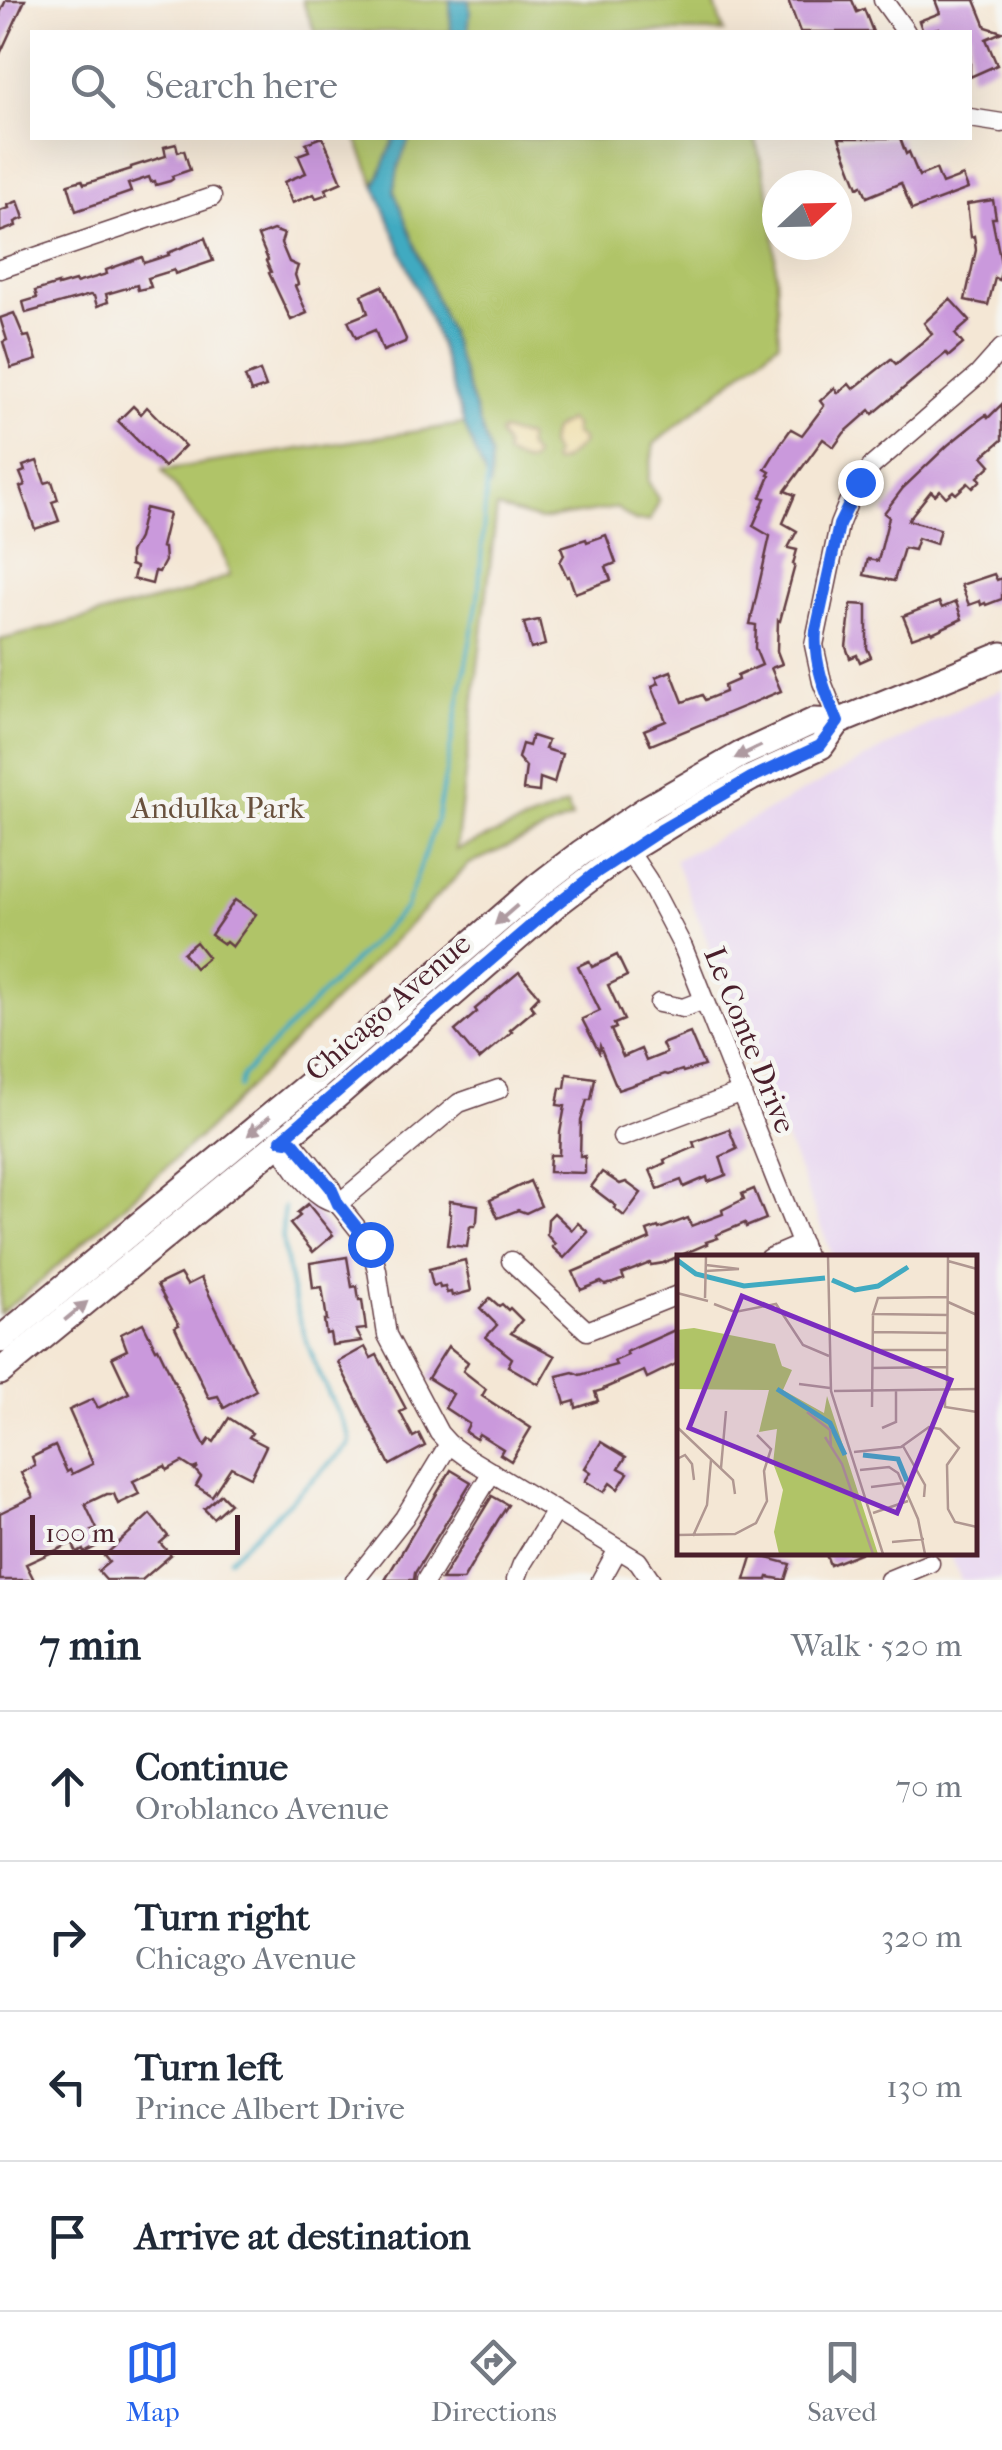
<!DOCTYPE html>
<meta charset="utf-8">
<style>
body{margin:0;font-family:"IM FELL French Canon",serif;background:#f2f2f3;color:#1f2937}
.compass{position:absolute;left:762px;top:170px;width:90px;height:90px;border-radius:50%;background:#fff;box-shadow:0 10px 40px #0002;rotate:68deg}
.scale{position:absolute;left:30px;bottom:25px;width:210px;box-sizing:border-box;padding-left:10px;border:5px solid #4a1f2b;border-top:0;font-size:28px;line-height:35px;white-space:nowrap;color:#4a1f2b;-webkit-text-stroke:8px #f6f6f2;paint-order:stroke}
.stop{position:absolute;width:30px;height:30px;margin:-22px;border:8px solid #2563eb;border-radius:50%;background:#fff}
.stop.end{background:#2563eb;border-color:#fff;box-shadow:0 2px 10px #0008}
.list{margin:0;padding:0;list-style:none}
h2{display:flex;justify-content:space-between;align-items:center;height:130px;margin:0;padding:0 40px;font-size:42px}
h2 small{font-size:32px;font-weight:400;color:#747a83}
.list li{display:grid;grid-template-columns:65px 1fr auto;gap:30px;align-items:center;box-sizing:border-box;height:150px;padding:0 40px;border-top:2px solid #e0e1e3}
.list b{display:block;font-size:38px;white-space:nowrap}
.list p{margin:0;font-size:32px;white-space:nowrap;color:#747a83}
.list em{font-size:32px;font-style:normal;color:#747a83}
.icon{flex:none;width:55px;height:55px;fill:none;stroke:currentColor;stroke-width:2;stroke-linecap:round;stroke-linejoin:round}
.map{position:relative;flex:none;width:1002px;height:1580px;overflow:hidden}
.search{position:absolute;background:#fff;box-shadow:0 10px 40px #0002;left:30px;right:30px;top:30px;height:110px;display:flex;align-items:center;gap:25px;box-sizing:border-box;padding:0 35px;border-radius:0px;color:#747a83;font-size:38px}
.sheet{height:730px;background:#fff}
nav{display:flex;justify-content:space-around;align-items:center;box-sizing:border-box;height:140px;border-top:2px solid #e0e1e3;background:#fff;font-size:28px;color:#747a83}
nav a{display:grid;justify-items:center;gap:5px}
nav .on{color:#2563eb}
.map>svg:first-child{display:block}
</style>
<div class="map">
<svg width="1002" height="1580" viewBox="0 0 1002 1580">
<rect width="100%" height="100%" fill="#f6f6f2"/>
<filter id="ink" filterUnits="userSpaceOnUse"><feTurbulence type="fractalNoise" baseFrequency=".01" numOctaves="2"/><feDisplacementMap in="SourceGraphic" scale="20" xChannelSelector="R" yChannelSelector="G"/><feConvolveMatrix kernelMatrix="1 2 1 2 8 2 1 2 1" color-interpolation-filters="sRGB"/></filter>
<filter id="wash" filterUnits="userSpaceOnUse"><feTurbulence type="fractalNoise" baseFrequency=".0048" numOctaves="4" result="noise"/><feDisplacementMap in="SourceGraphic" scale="40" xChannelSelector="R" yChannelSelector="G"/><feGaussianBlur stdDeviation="2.25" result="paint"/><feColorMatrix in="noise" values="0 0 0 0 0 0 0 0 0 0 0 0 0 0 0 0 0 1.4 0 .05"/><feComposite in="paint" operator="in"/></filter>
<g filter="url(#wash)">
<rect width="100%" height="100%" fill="#f4e7d5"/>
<polygon fill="#e6d2f0" points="1002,689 1002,1580 961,1580 950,1553 974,1552 974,1258 833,1257 675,860 965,705"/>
<g fill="#b0c467" stroke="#7d7249" stroke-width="2.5">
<polygon points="302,0 713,0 724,32 315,32"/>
<polygon points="356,138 755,138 773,210 779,342 654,444 648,481 659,501 650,521 635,521 616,508 540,520 497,508 456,850 567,805 572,818 469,864 208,1129 42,1280 0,1314 0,640 188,592 230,575 220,546 162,470 464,424 438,340"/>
</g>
<g fill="#eeda9e" stroke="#9c7c64" stroke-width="2.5">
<path d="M568 420 574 425V434L582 439V444C577 449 560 464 554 463L552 460 554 455 549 445 553 430Z"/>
<polygon points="501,431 527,437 528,448 534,456 532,461 526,463 506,455 505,445 499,435"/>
</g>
<g fill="#41aac1" stroke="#466476" stroke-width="2.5">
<polygon points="450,0 469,0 470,12 468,32 451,32"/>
<polygon points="395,138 410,138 399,164 394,191 448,329 491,457 490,488 464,424 438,340 375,186"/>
</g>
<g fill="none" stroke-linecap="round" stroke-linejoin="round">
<g stroke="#41aac1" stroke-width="4">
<polyline points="239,1087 242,1076 406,907 437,819 478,599 487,478"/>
<path d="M229 1559 349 1445V1435C323 1384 299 1334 289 1276 284 1250 280 1234 284 1207"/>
</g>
</g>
<g id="blocks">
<g fill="#ca99dc">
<polygon points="6,0 25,0 0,54 0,13"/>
<polygon points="788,0 852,0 857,12 864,9 873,32 800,32"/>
<polygon points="935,0 975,0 986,27 1002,32 986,39 997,65 970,77 970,32 941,32 939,28 923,32 919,21 940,13"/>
<polygon points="319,138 323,138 342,182 326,189 328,194 316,198 314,194 292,203 284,182 306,173 298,155 309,151 306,143"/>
<polygon points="839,138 900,138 906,154 909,152 919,176 936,169 942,184 963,176 968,189 912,210 901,183 867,197 862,185 858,187"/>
<polygon points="176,144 178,152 184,150 190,170 172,176 173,179 170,181 156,185 155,181 151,182 149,177 128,184 131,192 76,211 68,184 82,180 84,184 131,169 131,167 166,156 164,147"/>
<polygon points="993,200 996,218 992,218 1002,268 999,280 995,278 988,305 965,300 976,250 974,236 971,237 967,204"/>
<polygon points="18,201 24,218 15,222 16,226 0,232 0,211 9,208 8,205"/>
<polygon points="273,230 284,234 281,243 289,262 298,266 295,275 298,284 295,286 307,313 291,320 269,273 271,272 266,261 268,260 258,236"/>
<polygon points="205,238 213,261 175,274 174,270 148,278 151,287 138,290 137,285 106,294 108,302 97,306 94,296 90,295 26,313 23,302 37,298 35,291 58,284 58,286 75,281 76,283 107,274 106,270 142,257 144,263 169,255 168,253"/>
<polygon points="382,286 406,339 405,342 383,351 375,330 356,338 348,321 368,313 362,295"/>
<polygon points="950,299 970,321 955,334 963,344 949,356 946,353 873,414 870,410 844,433 834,447 823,439 785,491 795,495 783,523 797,531 788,548 797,550 793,564 795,565 780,621 778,620 777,651 782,664 771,668 781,691 651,745 644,730 666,721 652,686 659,683 656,677 671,671 683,702 702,695 705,700 725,692 724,686 738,680 737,676 762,665 755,648 756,625 750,624 770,536 753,526 765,498 761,497 770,476 768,475 770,472 765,469 781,443 791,429 802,435 824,406 820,401 834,388 838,393 849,384 853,389 891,359 896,364 932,334 924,323"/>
<polygon points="14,313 24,337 29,336 37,360 11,368 3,342 7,340 0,318"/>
<polygon points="260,371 266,387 251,392 245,377"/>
<polygon points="1002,404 1002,440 983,456 991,465 978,477 981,480 973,488 968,483 956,494 953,491 946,497 940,490 935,495 931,491 908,520 940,529 936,544 918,538 914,550 904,548 894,581 864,575 868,559 878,561 889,517 884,513 903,488 948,445 979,420 986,415 988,418"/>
<polygon points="133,406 141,414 147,407 185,446 164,467 118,421"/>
<polygon points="37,461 45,483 52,481 58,500 52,502 59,521 35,529 20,487 25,485 20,473 25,471 23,466"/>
<polygon points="145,508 169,514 161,547 164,548 165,561 159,572 155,571 152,584 133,579 136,567 130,565 130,553 138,538"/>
<polygon points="606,535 616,563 606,567 611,580 575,593 569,576 567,577 560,562 564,555 561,547 586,539 587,542"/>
<polygon points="994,574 997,580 1002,578 1002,599 986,605 985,603 981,605 980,601 969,605 961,585"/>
<polygon points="939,602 942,608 956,602 962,619 932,633 931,631 912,638 903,616"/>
<polygon points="851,604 867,605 867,648 871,657 860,662 857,655 850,658 846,647"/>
<polygon points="539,620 545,645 531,649 524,623"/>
<polygon points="532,736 548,741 545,749 562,754 554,783 540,778 539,792 523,790 526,767 518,758 522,744 529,746"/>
<polygon points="235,900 256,914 232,947 226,942 224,944 211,935"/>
<polygon points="196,942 208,957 195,968 183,953"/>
<polygon points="617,955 627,976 608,985 624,1020 614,1024 616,1028 611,1030 623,1057 641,1049 646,1061 666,1053 662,1044 690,1033 704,1066 683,1072 682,1070 668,1075 665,1074 618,1090 600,1046 599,1052 582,1019 600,1011 578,966 589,961 592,967"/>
<polygon points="519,972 539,996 530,1005 534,1010 510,1030 512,1032 479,1060 455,1031 477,1012 475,1009"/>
<polygon points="567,1074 595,1078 591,1100 587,1100 581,1121 580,1156 585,1156 585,1173 549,1172 550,1155 559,1155 560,1133 565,1106 557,1105 560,1088 565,1088"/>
<polygon points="729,1129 737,1149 720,1157 726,1175 708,1182 707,1177 684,1187 681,1180 658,1189 650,1170 665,1163 664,1160 695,1147 693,1142"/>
<polygon points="602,1172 620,1184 626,1182 641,1193 624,1216 614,1208 616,1206 591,1187"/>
<polygon points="530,1181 541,1206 526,1213 518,1210 498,1218 490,1200"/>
<polygon points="754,1189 766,1219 746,1227 745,1223 716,1235 718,1238 706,1242 707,1244 663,1263 651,1265 650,1263 622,1274 624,1279 613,1283 605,1285 601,1282 581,1290 573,1272 650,1239 647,1231 658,1227 659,1229 688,1218 691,1226 723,1214 722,1210 744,1199 742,1194"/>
<polygon points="450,1201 478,1205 477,1221 475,1226 470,1226 467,1247 447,1245 451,1214 449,1213"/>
<polygon points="308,1204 333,1235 313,1252 290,1224 300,1216 297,1213"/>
<polygon points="554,1213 572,1230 578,1223 588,1232 564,1258 552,1247 555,1244 547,1235 548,1219"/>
<polygon points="347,1257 352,1287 357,1286 359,1300 362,1300 366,1329 356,1330 362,1341 332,1345 330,1333 326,1334 324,1320 327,1320 322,1287 313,1288 310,1263"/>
<polygon points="465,1260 471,1291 452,1296 451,1292 447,1293 445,1287 440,1288 439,1284 433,1286 429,1269"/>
<polygon points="180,1274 187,1285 201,1278 256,1390 224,1408 218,1396 209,1398 175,1327 179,1325 157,1285"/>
<polygon points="490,1298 499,1306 502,1304 508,1310 510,1308 522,1320 511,1333 555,1356 539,1384 508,1366 512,1358 486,1337 497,1325 480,1308"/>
<polygon points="143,1323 156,1349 158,1348 205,1446 210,1439 214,1442 229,1418 252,1433 249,1437 266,1446 251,1477 231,1467 212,1496 196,1486 201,1477 195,1470 198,1467 193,1469 182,1462 167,1470 165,1466 133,1481 139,1494 118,1504 114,1494 106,1494 85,1504 97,1529 92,1531 99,1545 84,1553 83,1550 77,1553 72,1543 26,1564 34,1580 0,1580 0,1513 33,1497 21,1473 35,1466 32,1457 55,1446 67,1472 70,1470 72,1474 93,1464 69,1410 93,1399 98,1408 129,1393 112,1357 127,1350 121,1334"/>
<polygon points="677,1329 680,1335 680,1362 647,1378 644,1371 605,1388 606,1389 595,1392 598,1401 576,1408 575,1401 565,1404 557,1376 573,1372 580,1375 616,1365 614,1361 628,1355 626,1352"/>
<polygon points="448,1346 468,1362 463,1371 486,1389 482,1396 531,1428 511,1461 500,1454 503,1449 479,1434 476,1439 465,1432 469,1424 445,1408 453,1394 428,1378"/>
<polygon points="365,1347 371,1358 377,1355 406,1409 400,1412 413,1437 419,1434 425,1446 390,1465 338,1362"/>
<polygon points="601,1442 626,1457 619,1468 628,1473 618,1489 610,1483 604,1492 585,1481 591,1472 585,1468"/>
<polygon points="451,1470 471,1482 415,1573 414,1580 385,1580"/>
<polygon points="221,1494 230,1503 213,1518 204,1509"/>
<polygon points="492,1496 508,1505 498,1520 463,1580 441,1580"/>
<polygon points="150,1514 168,1536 160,1543 171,1555 142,1580 106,1580 98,1571 109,1562 104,1556"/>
<polygon points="825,1552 860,1552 860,1553 830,1565"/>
<polygon points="753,1554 790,1564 785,1580 768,1577 767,1580 745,1580"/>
</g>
</g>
</g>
<g filter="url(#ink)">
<use href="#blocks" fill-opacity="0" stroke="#643d44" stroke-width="2.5"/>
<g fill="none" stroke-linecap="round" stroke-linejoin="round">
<defs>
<g id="minor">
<polyline points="883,0 906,32"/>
<polyline points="970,118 1002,123"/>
<polyline points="0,269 212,197"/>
<polyline points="838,722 822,682 814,645 839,525 848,503 872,466 978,375 1002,348"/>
<polyline points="628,850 648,880 683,947 807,1258"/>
<polyline points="659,1003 683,1008 704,1000"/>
<polyline points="622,1137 742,1092"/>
<path d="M338 1204C332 1201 326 1200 321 1196 306 1186 283 1158 281 1140L293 1142 331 1188 338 1204 370 1244 377 1270 387 1335 439 1433 449 1444 468 1458 638 1561 651 1580"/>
<polyline points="338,1204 459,1103 499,1089"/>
<polyline points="769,1258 802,1244"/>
<polyline points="511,1261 587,1331 680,1294"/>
<polyline points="355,1580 404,1518 449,1444"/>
<polyline points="426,1580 492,1472"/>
<polyline points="516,1580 522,1564 555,1511"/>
<polyline points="601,1580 618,1549"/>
<polyline points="889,1580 930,1563"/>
</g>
<g id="primary">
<polyline points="0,1340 318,1077 538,886 581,853 648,808 740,755 814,721 838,722 1002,655"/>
<polyline points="0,1372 336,1096 555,905 597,873 628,850 699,807 751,778 821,746 838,722"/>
</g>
</defs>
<use href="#minor" stroke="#643d44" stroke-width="21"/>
<use href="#primary" stroke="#643d44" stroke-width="29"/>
<use href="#minor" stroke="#fff" stroke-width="18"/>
<use href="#primary" stroke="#fff" stroke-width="25"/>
</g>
<defs><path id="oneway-solid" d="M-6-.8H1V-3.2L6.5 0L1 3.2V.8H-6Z" transform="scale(2.5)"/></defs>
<g fill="#ae9aa0">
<use href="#oneway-solid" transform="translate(748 752) rotate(154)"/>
<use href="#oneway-solid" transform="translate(506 915) rotate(139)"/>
<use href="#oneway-solid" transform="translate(259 1126) rotate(140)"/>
<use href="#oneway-solid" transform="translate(76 1311) rotate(-39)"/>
</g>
</g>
<g fill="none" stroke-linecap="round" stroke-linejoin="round" filter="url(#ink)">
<path stroke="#2563eb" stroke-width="12" d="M370 1244 338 1204 331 1188 293 1142 281 1140 555 905 597 872 661 830 751 778 820 746 838 722C826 693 813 663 816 631L839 525 860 482"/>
</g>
<g text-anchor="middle" stroke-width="9" stroke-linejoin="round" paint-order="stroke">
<g font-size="30" fill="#69513d" stroke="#f6f6f2">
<text x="218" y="818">Andulka Park</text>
</g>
<g font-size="30" fill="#4a1f2b" stroke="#f6f6f2">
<text transform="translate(388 1007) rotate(-41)" y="10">Chicago Avenue</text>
<text transform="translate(750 1040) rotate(68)" y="10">Le Conte Drive</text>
</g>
</g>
<g transform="translate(677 1255)">
<rect width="300" height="300" fill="#f4e7d5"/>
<path d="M17 73 98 89 105 111 115 115 106 135 147 158 150 141 201 299H102L97 277 106 235 96 208 100 174 82 177 92 135 0 134V75Z" fill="#b0c467"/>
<path fill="none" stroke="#41aac1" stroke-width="5" d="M0 5 19 19 67 31 148 23M155 25 178 35 201 31 231 12M100 134 153 168 168 200M186 200 221 204 230 226"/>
<path fill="none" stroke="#b09791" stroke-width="2.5" d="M151 1 154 136 206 299M271 6 300 14M29 16 62 14 29 10M0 38 31 46M28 43 29 1M271 47 300 60M37 49 58 57 99 49 126 90 152 101M271 60 196 59 201 43 271 42M196 77 271 78M195 95H270M195 113 270 112M122 129 153 133M268 134V152L300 157M270 134 271 1M157 136 300 134M195 152 196 59M130 157 153 175 154 192M0 172 56 225 58 239M205 173 219 167V134M148 182 165 209 196 299M226 191 248 230 247 242M177 197 224 192 252 172 263 174 282 193 270 210 271 254 278 267 300 272M0 204 8 200 15 209 17 225M44 213 49 156M183 215 212 212 221 218 241 264 248 299M194 232 226 228M196 258 231 246M0 280 58 279 79 268 90 246 87 216 94 194 80 180M16 281 30 250 34 205M215 287 247 284"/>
<path fill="#7b2cbf" fill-opacity="0.15" stroke="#7b2cbf" stroke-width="5" d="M65 41 274 125 220 258 12 173Z"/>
<rect width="300" height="300" fill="none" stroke="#4a1f2b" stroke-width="5"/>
</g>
</svg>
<svg class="compass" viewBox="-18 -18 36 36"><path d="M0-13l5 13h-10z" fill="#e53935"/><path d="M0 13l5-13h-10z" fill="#747a83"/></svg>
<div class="scale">100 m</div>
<div class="stop" style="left:370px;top:1244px"></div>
<div class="stop end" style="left:860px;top:482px"></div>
<div class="search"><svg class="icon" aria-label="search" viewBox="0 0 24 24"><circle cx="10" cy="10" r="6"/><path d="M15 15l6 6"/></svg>Search here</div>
</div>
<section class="sheet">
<h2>7 min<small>Walk · 520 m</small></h2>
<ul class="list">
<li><svg class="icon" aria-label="ahead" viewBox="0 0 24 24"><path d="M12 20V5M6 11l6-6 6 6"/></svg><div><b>Continue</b><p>Oroblanco Avenue</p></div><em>70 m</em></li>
<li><svg class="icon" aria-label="right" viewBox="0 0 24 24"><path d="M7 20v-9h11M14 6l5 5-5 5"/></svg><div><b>Turn right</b><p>Chicago Avenue</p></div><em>320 m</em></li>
<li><svg class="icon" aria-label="left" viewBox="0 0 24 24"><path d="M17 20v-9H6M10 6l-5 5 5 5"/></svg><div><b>Turn left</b><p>Prince Albert Drive</p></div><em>130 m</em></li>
<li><svg class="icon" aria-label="arrive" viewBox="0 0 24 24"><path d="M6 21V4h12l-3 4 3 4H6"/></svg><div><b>Arrive at destination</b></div></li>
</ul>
</section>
<nav>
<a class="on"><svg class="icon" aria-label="map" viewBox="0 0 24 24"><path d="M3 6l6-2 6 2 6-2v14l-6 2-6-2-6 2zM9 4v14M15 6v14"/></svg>Map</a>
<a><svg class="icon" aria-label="directions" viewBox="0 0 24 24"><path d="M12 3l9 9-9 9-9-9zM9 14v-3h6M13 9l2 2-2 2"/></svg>Directions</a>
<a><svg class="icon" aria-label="saved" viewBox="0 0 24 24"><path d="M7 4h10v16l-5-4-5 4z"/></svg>Saved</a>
</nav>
